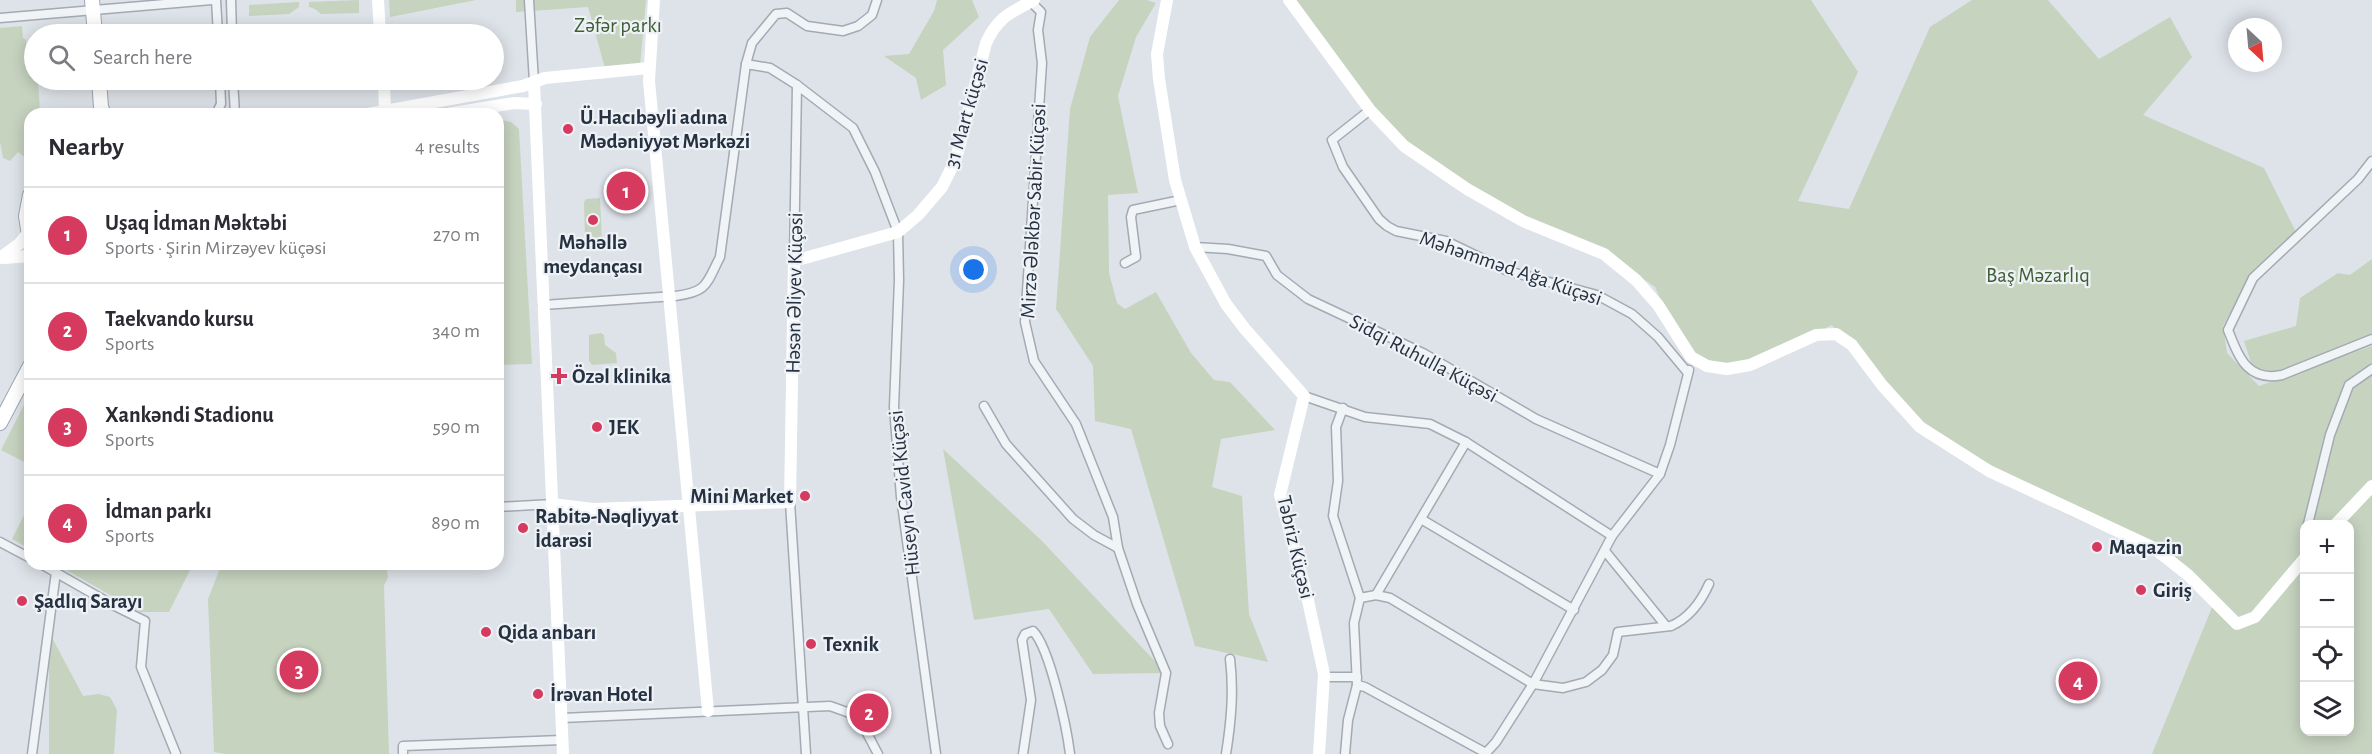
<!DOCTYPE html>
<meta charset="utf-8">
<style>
body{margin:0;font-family:"Alegreya Sans",sans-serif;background:#f2f2f3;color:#2b2b33}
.controls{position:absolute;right:18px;bottom:18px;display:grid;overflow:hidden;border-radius:12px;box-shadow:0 3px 15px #0003}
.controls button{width:54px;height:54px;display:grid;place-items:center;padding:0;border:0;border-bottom:2px solid #e1e1e2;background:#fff;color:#2b2b33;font:30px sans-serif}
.compass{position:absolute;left:2228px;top:18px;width:54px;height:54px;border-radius:50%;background:#fff;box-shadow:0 3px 15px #0003;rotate:154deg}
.you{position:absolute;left:974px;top:270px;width:21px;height:21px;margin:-15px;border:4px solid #fff;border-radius:50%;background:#1a73e8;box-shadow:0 0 0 9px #1a73e833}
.badge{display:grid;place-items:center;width:39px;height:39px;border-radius:50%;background:#d73a5f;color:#fff;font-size:20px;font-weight:700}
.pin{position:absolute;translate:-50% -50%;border:3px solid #fff;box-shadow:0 2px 6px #0006}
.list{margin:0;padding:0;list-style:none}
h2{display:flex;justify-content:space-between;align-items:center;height:78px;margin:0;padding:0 24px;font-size:26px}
h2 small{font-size:20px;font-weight:400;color:#7c7c81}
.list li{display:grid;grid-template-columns:39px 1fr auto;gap:18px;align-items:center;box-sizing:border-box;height:96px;padding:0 24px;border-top:2px solid #e1e1e2}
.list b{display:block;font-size:22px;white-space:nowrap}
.list p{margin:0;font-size:20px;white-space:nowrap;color:#7c7c81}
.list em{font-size:20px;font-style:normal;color:#7c7c81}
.icon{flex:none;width:33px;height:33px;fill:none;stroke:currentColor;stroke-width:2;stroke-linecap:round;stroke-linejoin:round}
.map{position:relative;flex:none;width:2372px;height:754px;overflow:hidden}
.search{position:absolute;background:#fff;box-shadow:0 3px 15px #0003;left:24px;top:24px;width:480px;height:66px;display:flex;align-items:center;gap:15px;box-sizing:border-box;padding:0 21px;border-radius:33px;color:#7c7c81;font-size:22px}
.panel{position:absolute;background:#fff;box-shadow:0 3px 15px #0003;left:24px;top:108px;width:480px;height:462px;border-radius:18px}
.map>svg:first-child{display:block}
</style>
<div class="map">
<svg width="2372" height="754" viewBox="0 0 2372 754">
<rect width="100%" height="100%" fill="#dee3e9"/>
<g fill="#c6d3bf" fill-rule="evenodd">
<polygon points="359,0 359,13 321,14 315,9 309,7 309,2"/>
<polygon points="389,0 476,0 390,17"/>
<polygon points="516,0 646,0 640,66 605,68 588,7 516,12"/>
<polygon points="937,0 972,0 979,17 943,50 946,85 921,100 916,78 884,56 909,54 934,11"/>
<polygon points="1119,0 1147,0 1156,3 1136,37 1118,96 1138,193 1108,195 1109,273 1117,303 1125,309 1156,292 1191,353 1214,380 1230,382 1275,430 1221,439 1212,487 1242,496 1249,614 1268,662 1195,646 1131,429 1095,421 1093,366 1056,309 1070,109 1090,37"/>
<path d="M1294 0H1811L1858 72 1798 201 1849 209 1930 27 1972 0H2048L2099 59 2170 17 2192 57 2143 115 2264 168 2296 232 2251 275 2223 326 2227 353 2259 386 2372 346V754H2152L2213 605 2179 563 2072 517 1990 476 1906 414 1832 325 1780 352 1740 368 1699 359 1669 318 1655 287 1611 256 1523 219 1399 139ZM2304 524H2350V732H2304Z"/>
<polygon points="299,2 299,7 289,14 249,16 249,5"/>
<polygon points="22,26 23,38 26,40 27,53 34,52 34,80 38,80 40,112 43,114 30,114 30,161 18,152 10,161 3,158 0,142 0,28"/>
<polygon points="502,120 511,122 519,129 532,364 498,365 498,121"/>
<polygon points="600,198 602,243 588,243 585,239 584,202 586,199"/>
<polygon points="2372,259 2372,334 2273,373 2253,369 2244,341 2296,326 2300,298 2338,273 2350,275"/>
<polygon points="601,333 604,335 605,345 616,353 617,363 592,365 589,361 589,335"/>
<polygon points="30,393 30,465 1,450"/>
<polygon points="943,449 1042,541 1166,673 1093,674 1049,609 974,620"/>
<polygon points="30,503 30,549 12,539"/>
<polygon points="56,564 193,564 169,612 140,612"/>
<polygon points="225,564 386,564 388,578 384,585 389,754 225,754 214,752 208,599 219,571"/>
<polygon points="49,632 83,696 99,694 110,697 117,710 114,754 49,754"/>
<polygon points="2070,664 2090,665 2086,697 2067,697"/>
</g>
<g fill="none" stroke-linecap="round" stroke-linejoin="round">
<defs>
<g id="street">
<polyline points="216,0 218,34"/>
<polyline points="231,0 232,34"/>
<polyline points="529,0 534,82"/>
<polyline points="1029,0 1041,12 1038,30 1042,63 1025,322 1034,361 1076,424 1113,517 1118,548 1137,604 1166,673 1159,713 1160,726 1168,744"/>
<polyline points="0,18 212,0"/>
<polyline points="746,64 770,68 797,85 853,128 875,172 898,232 899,280 894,407 901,497 936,754"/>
<polyline points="233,80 235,114"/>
<polyline points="1370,110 1332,140 1343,167 1379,219 1387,226 1396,231 1446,241 1508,271 1597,295 1632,314 1658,337 1688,373"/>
<polyline points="216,114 221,104 220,80"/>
<path d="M2372 161 2358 179 2253 278 2228 330C2239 357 2247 382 2282 375L2372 339"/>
<polyline points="1195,247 1228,249 1266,256 1277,275 1308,299 1423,353 1536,419 1660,474"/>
<polyline points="794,261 797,85"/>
<polyline points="1125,263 1136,257 1131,217 1133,210 1181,200"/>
<path d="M543 305 675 296C708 292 706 284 720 257L746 64 752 43 776 14 787 13 807 26 843 31 858 26 872 15 877 0"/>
<polyline points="1304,396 1365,417 1430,424 1466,442 1612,536"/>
<polyline points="984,406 1006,444 1073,519 1094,535 1118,548"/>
<polyline points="1343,408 1336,427 1338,481 1333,516 1360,598 1354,623 1357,685 1348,720 1345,754"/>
<polyline points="790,502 806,754"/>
<polyline points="498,507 552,504"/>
<polyline points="1421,519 1574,610"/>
<polyline points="2308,524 2330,435 2349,385 2372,369"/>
<polyline points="0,542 30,558"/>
<polyline points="1605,551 1666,626"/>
<polyline points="41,564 111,604 145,621 141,667 176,754"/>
<polyline points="1376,595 1466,442"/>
<path d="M1360 598 1376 595 1390 598 1533 684 1563 688 1586 682 1602 670 1613 655 1618 632 1671 626C1689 618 1701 602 1709 584"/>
<polyline points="1324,677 1357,677"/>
<polyline points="1357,685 1365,687 1486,753"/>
<polyline points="562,718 830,706 858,716 878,754"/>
<polyline points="32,754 56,572"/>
<polyline points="403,754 403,746 562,740"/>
<path d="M1023 754 1031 700 1022 640 1025 634 1033 631C1050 648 1067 729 1070 754"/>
<path d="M1226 754C1231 722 1234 692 1230 659"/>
<polyline points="1485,754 1496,742 1533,684 1612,536 1660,474 1670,445 1689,370"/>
</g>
<g id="primary">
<polyline points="92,0 95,34"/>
<polyline points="99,80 101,107 104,114"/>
<polyline points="30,195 26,216 30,242"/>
<polyline points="0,423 30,366"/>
</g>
</defs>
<use href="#street" stroke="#a3aab3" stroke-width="11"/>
<use href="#primary" stroke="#9da9b5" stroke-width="16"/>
<use href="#street" stroke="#f1f4f7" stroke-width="8"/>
<g stroke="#fff" stroke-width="12">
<polyline points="378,0 380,34"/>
<polyline points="654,0 649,81 708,711"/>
<polyline points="1167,0 1157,54 1159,79 1175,180 1195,247 1226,304 1245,329 1304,396 1280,495 1307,596 1324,674 1319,754"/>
<polyline points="1289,0 1370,110 1404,146 1467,189 1523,221 1604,254 1636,280 1658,305 1691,357 1707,366 1727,369 1750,365 1816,335 1836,334 1852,345 1882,385 1920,427 1989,471 2154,548 2188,575 2237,624 2255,617 2304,559"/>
<polyline points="384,80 385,114"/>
<polyline points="534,82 563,754"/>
<polyline points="368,114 523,86 545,78 649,68"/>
<polyline points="447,114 514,103 536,104"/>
<polyline points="0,258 19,244 28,233"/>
<polyline points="4,258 30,256"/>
<path d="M552 504 593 509 790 502 794 261 898 232 918 215 942 187 956 159 986 43C998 17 1010 13 1034 0"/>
<polyline points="2336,524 2372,486"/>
</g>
<use href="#primary" stroke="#fff" stroke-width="14"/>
</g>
<g fill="#d73a5f" stroke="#eef2f6" stroke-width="2">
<circle cx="568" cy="129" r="6"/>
<circle cx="593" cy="220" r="6"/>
<path d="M556 367h6v6h6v6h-6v6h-6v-6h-6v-6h6z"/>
<circle cx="597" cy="427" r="6"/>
<circle cx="805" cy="496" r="6"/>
<circle cx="523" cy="528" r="6"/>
<circle cx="2097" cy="547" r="6"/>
<circle cx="2141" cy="590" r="6"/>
<circle cx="22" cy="601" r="6"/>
<circle cx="486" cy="632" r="6"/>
<circle cx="811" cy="644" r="6"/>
<circle cx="538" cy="694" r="6"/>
</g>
<g text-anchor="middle" stroke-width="4.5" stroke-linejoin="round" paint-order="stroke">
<g font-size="21" fill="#3e5e33" stroke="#eef2f6">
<text x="618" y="32">Zəfər parkı</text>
<text x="2038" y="282">Baş Məzarlıq</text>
</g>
<g font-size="21" fill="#263241" stroke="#eef2f6">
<text transform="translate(966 113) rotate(-74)" y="7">31 Mart küçəsi</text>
<text transform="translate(1033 211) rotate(-87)" y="7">Mirzə Ələkbər Sabir Küçəsi</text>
<text transform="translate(1511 268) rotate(19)" y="7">Məhəmməd Ağa Küçəsi</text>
<text transform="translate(794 293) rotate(-89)" y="7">Həsən Əliyev Küçəsi</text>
<text transform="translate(1424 358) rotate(28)" y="7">Sidqi Ruhulla Küçəsi</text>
<text transform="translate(904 493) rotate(-96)" y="7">Hüseyn Cavid Küçəsi</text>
<text transform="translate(1296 547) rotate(77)" y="7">Təbriz Küçəsi</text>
</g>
<g font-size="21" font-weight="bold" fill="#263241" stroke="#eef2f6" text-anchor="start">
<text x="580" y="124">Ü.Hacıbəyli adına<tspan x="580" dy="24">Mədəniyyət Mərkəzi</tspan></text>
<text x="593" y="249" text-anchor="middle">Məhəllə<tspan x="593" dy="24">meydançası</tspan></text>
<text x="572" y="383">Özəl klinika</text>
<text x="609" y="434">JEK</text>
<text x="793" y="503" text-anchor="end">Mini Market</text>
<text x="535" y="523">Rabitə-Nəqliyyat<tspan x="535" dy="24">İdarəsi</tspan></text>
<text x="2109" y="554">Maqazin</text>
<text x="2153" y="597">Giriş</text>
<text x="34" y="608">Şadlıq Sarayı</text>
<text x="498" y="639">Qida anbarı</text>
<text x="823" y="651">Texnik</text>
<text x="550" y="701">İrəvan Hotel</text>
</g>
</g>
</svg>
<div class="controls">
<button>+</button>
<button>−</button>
<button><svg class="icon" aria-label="locate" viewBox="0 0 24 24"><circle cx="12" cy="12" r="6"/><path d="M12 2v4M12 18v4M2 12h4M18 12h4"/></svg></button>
<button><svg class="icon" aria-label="layers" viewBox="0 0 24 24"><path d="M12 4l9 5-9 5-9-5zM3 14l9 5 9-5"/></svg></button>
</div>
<svg class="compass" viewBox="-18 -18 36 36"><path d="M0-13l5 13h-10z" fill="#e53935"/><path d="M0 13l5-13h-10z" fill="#7c7c81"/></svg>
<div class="you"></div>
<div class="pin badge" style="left:626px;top:191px">1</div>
<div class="pin badge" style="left:869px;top:713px">2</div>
<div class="pin badge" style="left:299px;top:670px">3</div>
<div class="pin badge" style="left:2078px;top:681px">4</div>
<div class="search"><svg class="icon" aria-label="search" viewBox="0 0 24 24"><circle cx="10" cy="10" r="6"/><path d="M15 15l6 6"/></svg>Search here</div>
<section class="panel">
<h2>Nearby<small>4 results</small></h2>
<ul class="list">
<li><span class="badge">1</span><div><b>Uşaq İdman Məktəbi</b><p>Sports · Şirin Mirzəyev küçəsi</p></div><em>270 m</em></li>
<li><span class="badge">2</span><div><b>Taekvando kursu</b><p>Sports</p></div><em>340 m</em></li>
<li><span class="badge">3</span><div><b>Xankəndi Stadionu</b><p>Sports</p></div><em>590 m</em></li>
<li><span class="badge">4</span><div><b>İdman parkı</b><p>Sports</p></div><em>890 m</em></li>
</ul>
</section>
</div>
